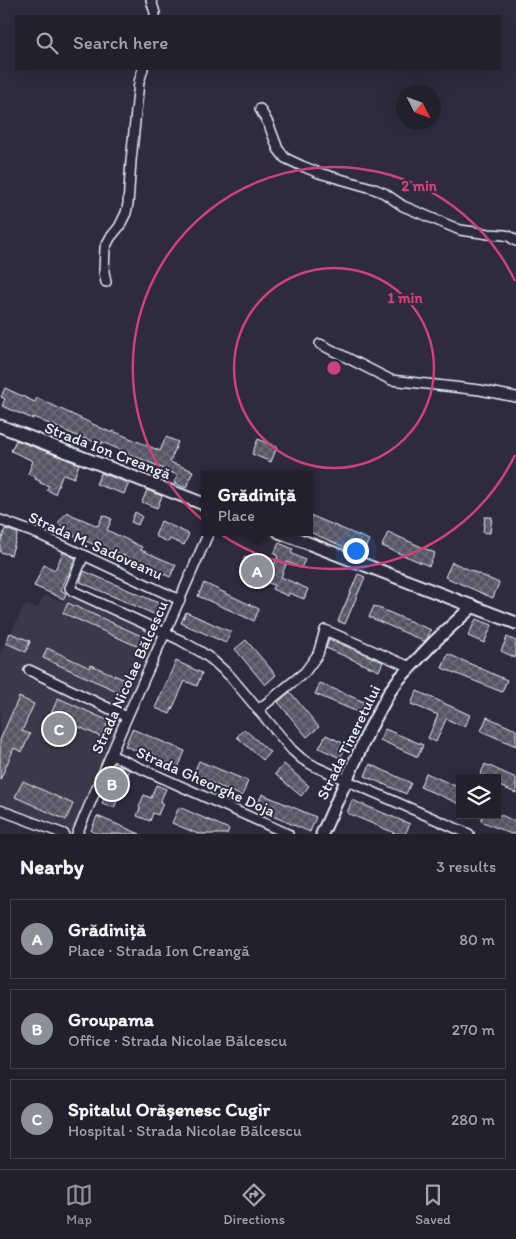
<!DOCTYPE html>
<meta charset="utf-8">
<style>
body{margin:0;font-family:Itim,sans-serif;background:#2b2836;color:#f1f3f6}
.controls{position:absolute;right:15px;bottom:15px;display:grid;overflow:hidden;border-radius:0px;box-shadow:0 5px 20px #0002}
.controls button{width:45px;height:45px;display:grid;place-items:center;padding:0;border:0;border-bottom:1px solid #403e4a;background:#23202e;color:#f1f3f6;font:25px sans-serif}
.compass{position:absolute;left:396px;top:85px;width:45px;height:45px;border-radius:50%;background:#23202e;box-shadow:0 5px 20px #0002;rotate:132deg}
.you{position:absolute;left:355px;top:550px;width:18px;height:18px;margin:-12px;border:4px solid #fff;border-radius:50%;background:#1a73e8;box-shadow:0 0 0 8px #1a73e833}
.badge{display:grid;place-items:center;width:32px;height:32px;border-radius:50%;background:#8c9099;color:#fff;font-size:16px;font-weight:700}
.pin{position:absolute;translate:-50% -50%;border:2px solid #fff;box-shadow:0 1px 5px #0006}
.popup{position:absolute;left:201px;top:471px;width:112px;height:65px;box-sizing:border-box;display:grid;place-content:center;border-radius:0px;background:#23202e;filter:drop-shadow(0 1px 4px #0005);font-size:16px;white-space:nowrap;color:#a3a3aa}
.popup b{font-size:19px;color:#f1f3f6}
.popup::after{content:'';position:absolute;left:50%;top:100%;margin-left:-10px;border:10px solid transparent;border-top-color:#23202e}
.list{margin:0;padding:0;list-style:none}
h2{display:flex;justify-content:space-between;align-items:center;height:65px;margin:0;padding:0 20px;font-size:21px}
h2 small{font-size:16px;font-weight:400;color:#a3a3aa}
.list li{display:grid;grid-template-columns:32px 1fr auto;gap:15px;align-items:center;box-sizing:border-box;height:80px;margin:0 10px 10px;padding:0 10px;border:1px solid #403e4a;border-radius:0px}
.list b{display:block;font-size:19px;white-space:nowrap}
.list p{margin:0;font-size:16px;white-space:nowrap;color:#a3a3aa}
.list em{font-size:16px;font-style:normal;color:#a3a3aa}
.icon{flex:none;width:28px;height:28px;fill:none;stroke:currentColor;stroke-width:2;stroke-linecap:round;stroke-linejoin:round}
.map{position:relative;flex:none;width:516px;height:834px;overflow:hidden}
.search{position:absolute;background:#23202e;box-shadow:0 5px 20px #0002;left:15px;right:15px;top:15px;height:55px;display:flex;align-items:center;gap:12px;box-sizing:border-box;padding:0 18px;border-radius:0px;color:#a3a3aa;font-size:19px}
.sheet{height:335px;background:#23202e}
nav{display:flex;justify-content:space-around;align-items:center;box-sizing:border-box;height:70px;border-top:1px solid #403e4a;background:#23202e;font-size:14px;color:#a3a3aa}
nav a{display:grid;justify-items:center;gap:2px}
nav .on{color:#8c9099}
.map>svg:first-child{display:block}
</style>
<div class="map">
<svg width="516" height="834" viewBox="0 0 516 834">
<defs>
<pattern id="building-cross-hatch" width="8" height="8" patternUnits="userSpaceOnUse" patternTransform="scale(1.25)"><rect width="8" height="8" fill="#575565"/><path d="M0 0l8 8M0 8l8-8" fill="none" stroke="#6f6e7c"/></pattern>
</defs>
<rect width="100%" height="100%" fill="#2f2a3d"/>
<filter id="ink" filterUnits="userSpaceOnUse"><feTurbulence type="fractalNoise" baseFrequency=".02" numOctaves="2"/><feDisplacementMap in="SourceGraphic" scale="10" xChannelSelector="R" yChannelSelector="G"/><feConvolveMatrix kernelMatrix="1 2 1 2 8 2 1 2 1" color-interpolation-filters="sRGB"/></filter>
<g filter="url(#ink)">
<polygon fill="#3b3749" points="68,593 159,635 72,832 0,803 0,655 25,604 38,608 44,595 64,602"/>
<g fill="url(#building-cross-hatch)" stroke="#e8f1f8">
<polygon points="5,388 35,402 37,398 112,433 113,431 160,451 166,437 178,442 170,462 193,471 186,488 174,483 177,475 155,465 102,442 101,445 85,438 84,439 33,417 33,419 2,406 5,399 1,397"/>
<polygon points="258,439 277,447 271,462 252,454"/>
<polygon points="16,440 79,464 74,478 63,474 55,494 47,490 49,486 40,483 40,481 35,479 36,477 28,474 33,461 11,451"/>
<polygon points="101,473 129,483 124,494 96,484"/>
<polygon points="147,490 162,496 157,508 142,502"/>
<polygon points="67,512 72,515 98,526 103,515 112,519 107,530 142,547 141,550 176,565 170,577 116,552 115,554 70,534 71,532 58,523"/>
<polygon points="135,512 142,516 138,525 131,522"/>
<polygon points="310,515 369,540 362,555 310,532"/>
<polygon points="485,517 492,517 490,533 483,532"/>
<polygon points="161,521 189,534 184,545 170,539 168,542 155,536"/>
<polygon points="5,529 18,533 11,555 0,552 0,544"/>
<polygon points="388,532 435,553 429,566 382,546"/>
<polygon points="279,543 293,549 291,553 305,560 301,568 287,562 281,577 308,589 304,599 289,593 288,596 272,589 274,585 266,582 278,556 274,554"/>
<polygon points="63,552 75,558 68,576 67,576 61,590 66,593 64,599 34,586 44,565 55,570"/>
<polygon points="245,557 261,564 257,574 241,567"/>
<polygon points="452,562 499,583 493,598 445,577"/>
<polygon points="84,571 161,604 156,615 80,582"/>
<polygon points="358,574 365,577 345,624 338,621"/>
<polygon points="204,583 259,609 254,621 198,596"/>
<polygon points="68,603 146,638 141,648 63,613"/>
<polygon points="374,606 431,630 427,639 424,641 369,617"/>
<polygon points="186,612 231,632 226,643 181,623"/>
<polygon points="476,619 492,625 484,643 468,636"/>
<polygon points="10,633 30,641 26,652 6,643"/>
<polygon points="507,637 516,641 516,658 501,651"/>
<polygon points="329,639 383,662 379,671 326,648"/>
<polygon points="246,640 276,675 265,685 235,649"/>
<polygon points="47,648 90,668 91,665 125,680 119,692 43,658"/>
<polygon points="448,654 507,680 502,692 442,668"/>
<polygon points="176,661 202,673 197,686 185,681 170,714 155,708"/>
<polygon points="320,683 364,702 360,713 315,694"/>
<polygon points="417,691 470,715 465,727 446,719 436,742 428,738 438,715 411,704"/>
<polygon points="290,692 319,727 307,737 278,702"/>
<polygon points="19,697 34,704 22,731 30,734 22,752 14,748 0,780 0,740"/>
<polygon points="58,698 109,721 101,737 51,714"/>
<polygon points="487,717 516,730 516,746 481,731"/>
<polygon points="132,729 185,751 178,768 125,746"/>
<polygon points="244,729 270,752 263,760 237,737"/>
<polygon points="385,729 423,745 418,757 380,740"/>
<polygon points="326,735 347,745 340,758 319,748"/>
<polygon points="199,761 248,781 242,796 193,775"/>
<polygon points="284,764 309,786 301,796 275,774"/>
<polygon points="370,764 411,783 406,794 365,776"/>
<polygon points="485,764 516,778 516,793 497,785 497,778 479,778"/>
<polygon points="118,765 130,770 114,808 102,803"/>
<polygon points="426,773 460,788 460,804 420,787"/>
<polygon points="23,781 73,804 66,820 15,797"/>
<polygon points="156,785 166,789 160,802 163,803 158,815 153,813 150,821 137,816 140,808 139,807 144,795 151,798"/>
<polygon points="262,794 316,817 310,832 256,809"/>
<polygon points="352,800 410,824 405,834 397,834 347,813"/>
<polygon points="179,807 229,829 227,834 198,834 172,823"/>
<polygon points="483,815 501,815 516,822 516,834 511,834 481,821"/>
<polygon points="97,816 140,834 98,834 91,831"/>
</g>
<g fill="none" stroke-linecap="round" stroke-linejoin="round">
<defs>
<g id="street">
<polyline points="151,0 155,13 155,16"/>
<polyline points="260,109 269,125 278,149 285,158 302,166 319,173 372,188 384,193 403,206 460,230 489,234 504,235 509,236 516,241"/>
<polyline points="106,282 104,272 105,248 110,238 119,227 126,213 128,204 131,161 139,82 143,69"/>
<polyline points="320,344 391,380 480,390 516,397"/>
<polyline points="0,520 38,534 180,600"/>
<polyline points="84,555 70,588 73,591 180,640 201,652 211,659 230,676 292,750 302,759 316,767 469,834"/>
<polyline points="29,670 127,717"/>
<polyline points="258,710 305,672 318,654 325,630 410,667"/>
<polyline points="111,755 288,834"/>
<polyline points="0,810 64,834"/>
<polyline points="77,834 127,717 165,633 209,532"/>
</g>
<g id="secondary">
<polyline points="0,426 204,504"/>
<polyline points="279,532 516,623"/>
<polyline points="322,834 369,730 390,691 399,679 435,641 473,606"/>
</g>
</defs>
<use href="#street" stroke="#e8f1f8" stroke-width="12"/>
<use href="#secondary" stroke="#e8f1f8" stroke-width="15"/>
<use href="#street" stroke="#2f2a3d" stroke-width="9"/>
<use href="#secondary" stroke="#2f2a3d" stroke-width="11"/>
</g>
</g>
<g fill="none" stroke="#ca437a" stroke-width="2.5">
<circle cx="334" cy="368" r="100"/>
<path d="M515 455A201 201 0 1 1 515 281"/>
</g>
<g text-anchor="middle" stroke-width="4" stroke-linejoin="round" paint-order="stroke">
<g font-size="16" fill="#e8f1f8" stroke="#2f2a3d">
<text transform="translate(108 450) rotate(21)" y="6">Strada Ion Creangă</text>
<text transform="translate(96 545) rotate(24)" y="6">Strada M. Sadoveanu</text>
<text transform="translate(129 677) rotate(-66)" y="6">Strada Nicolae Bălcescu</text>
<text transform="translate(348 742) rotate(-64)" y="6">Strada Tineretului</text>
<text transform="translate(206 781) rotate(24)" y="6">Strada Gheorghe Doja</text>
</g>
</g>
<circle cx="334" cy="368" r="8" fill="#ca437a" stroke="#2f2a3d" stroke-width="2.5"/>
<g font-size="15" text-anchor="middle" font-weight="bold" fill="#ca437a" stroke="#2f2a3d" stroke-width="4" stroke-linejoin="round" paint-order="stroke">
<text x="419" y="191">2 min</text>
<text x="405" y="303">1 min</text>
</g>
</svg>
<div class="controls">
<button><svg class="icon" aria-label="layers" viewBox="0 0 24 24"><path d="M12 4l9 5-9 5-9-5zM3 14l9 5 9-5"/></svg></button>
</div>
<svg class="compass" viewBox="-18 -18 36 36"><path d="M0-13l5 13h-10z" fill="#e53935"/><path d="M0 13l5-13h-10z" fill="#a3a3aa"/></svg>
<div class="you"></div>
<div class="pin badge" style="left:257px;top:571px">A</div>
<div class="popup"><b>Grădiniță</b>Place</div>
<div class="pin badge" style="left:112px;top:784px">B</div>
<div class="pin badge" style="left:59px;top:729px">C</div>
<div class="search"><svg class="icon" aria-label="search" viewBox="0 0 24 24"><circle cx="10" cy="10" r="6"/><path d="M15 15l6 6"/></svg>Search here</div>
</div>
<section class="sheet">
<h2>Nearby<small>3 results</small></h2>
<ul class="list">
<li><span class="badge">A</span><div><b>Grădiniță</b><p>Place · Strada Ion Creangă</p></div><em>80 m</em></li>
<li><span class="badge">B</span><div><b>Groupama</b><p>Office · Strada Nicolae Bălcescu</p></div><em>270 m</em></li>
<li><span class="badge">C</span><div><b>Spitalul Orășenesc Cugir</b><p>Hospital · Strada Nicolae Bălcescu</p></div><em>280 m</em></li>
</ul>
</section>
<nav>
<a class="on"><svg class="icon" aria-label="map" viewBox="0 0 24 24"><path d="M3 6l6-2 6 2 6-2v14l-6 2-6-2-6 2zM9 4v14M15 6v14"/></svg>Map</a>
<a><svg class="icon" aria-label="directions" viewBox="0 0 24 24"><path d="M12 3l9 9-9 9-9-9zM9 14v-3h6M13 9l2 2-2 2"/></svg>Directions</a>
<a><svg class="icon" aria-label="saved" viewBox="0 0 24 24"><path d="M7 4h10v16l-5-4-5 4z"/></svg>Saved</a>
</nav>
